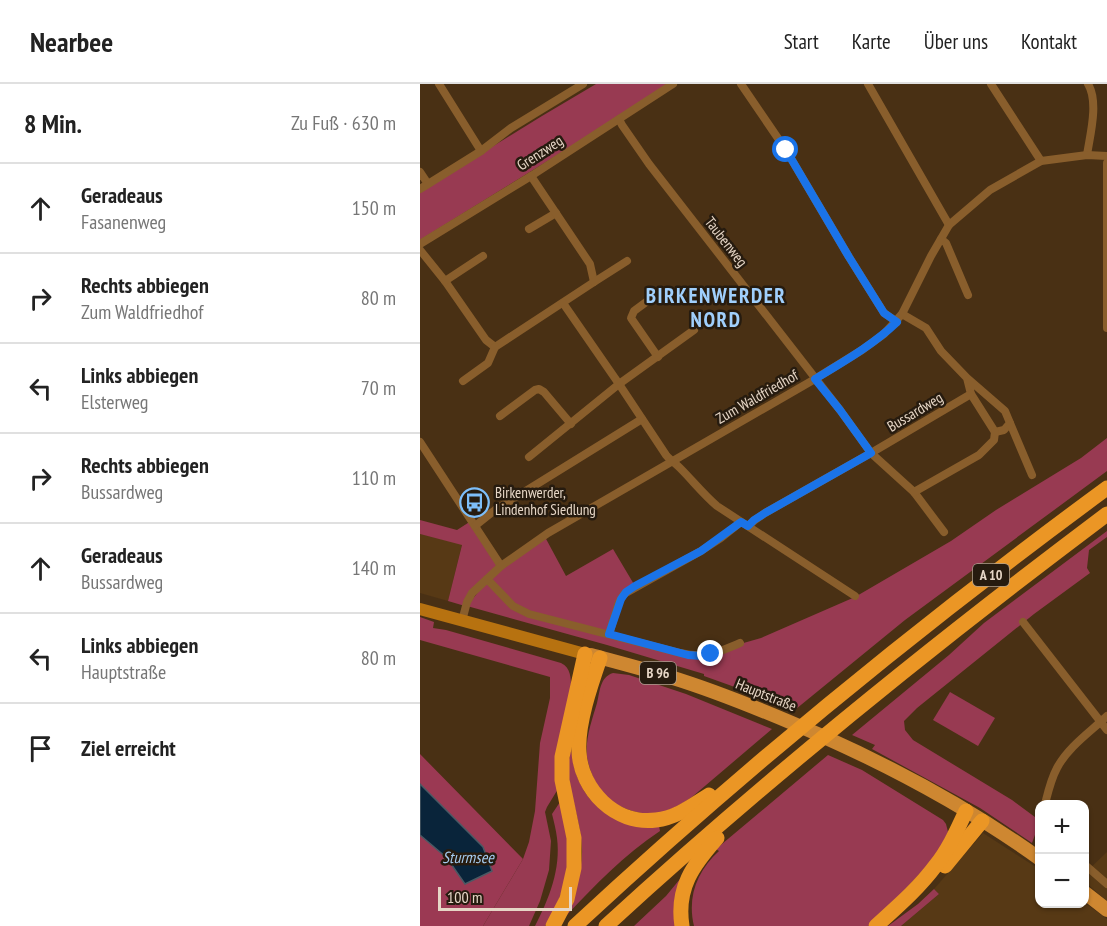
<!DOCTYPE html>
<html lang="de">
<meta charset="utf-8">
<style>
body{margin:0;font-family:"PT Sans Narrow",sans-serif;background:#f2f2f2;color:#222}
.controls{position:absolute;right:18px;bottom:18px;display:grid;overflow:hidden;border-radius:12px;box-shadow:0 2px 4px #0004}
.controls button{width:54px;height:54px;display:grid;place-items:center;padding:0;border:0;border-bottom:2px solid #e0e0e0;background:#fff;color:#222;font:30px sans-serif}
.scale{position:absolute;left:18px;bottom:15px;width:134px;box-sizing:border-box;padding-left:6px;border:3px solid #e6d6c6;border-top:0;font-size:16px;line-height:21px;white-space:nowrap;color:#e6d6c6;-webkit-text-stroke:4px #261b0f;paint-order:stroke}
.stop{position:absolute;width:18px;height:18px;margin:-14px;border:4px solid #1a73e8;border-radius:50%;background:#fff}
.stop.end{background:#1a73e8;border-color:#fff;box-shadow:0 2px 6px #0008}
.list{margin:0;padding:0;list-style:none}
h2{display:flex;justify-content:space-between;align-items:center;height:78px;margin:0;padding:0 24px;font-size:26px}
h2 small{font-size:20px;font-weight:400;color:#767676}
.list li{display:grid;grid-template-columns:39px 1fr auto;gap:18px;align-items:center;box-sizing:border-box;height:90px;padding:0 24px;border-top:2px solid #e0e0e0}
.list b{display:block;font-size:22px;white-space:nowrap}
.list p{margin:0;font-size:20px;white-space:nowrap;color:#767676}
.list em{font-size:20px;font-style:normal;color:#767676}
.icon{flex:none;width:33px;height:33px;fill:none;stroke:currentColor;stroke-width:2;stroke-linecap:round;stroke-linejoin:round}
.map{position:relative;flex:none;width:687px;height:842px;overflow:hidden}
header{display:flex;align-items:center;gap:36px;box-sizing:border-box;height:84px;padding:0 30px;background:#fff;border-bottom:2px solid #e0e0e0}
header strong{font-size:28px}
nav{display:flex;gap:33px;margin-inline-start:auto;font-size:21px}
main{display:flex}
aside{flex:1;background:#fff}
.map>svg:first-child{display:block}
</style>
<header>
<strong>Nearbee</strong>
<nav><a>Start</a><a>Karte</a><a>Über uns</a><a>Kontakt</a></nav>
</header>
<main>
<aside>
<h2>8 Min.<small>Zu Fuß · 630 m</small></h2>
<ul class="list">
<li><svg class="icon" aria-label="ahead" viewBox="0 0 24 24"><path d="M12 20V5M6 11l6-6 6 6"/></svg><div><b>Geradeaus</b><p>Fasanenweg</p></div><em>150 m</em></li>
<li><svg class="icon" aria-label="right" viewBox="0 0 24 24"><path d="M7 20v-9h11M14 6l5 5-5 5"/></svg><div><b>Rechts abbiegen</b><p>Zum Waldfriedhof</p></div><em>80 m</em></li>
<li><svg class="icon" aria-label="left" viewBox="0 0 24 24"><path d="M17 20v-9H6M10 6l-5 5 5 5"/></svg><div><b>Links abbiegen</b><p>Elsterweg</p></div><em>70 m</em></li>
<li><svg class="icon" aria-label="right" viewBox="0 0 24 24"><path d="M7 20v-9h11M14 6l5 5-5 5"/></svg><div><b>Rechts abbiegen</b><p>Bussardweg</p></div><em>110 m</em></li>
<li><svg class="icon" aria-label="ahead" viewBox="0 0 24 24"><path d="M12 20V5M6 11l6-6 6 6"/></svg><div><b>Geradeaus</b><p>Bussardweg</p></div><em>140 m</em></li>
<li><svg class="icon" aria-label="left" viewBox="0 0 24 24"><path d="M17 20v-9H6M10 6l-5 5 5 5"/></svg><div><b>Links abbiegen</b><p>Hauptstraße</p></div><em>80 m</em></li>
<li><svg class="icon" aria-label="arrive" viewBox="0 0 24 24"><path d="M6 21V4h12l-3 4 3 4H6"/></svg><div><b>Ziel erreicht</b></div></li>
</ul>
</aside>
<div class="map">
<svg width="687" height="842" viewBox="0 0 687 842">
<rect width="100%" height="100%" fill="#493014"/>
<g fill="#573915">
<polygon points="0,450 42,460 28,517 0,509"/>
<polygon points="563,749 619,785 620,820 665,819 687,835 687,842 481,842 519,810 514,805"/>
<polygon points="687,768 687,817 665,798 665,789"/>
</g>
<g fill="#983a52">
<polygon points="176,0 252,0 0,156 0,107 122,32"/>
<polygon points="687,354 687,387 485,536 376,625 284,592 284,590 187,561 47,522 67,497 92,523 268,572 320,560 341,554 435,513 531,457 576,426 661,374"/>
<polygon points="0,436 37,446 51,437 80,482 45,522 28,517 42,461 0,450"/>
<polygon points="687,447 687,453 669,466 667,484 670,489 614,530 497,624 484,637 485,646 493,656 592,716 619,736 619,740 612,759 560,724 452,665 455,661 432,651 529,571 564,539"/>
<polygon points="125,453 146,492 193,465 215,502 206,507 188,549 98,524 68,496"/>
<path d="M0 533 14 538 13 544 26 546 141 579C151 584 151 594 151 604L138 705 127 723 125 728 131 757 129 786 120 817 109 842H63L103 775 109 758 115 727 120 659 130 614V593L0 556Z"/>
<path d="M193 589 209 591 266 610 352 645 272 713C262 720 251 726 239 729 220 733 192 722 181 707 174 697 169 685 167 673 165 655 172 636 177 619 180 607 180 593 193 589Z"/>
<polygon points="530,608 575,634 558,662 513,636"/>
<path d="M151 663C153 682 157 699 170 715L239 742 240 747C204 771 175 801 145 833 152 811 163 788 162 765 161 738 150 713 148 686 148 679 150 671 151 663Z"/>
<path d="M408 671 442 686 523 736 526 740 528 748 517 771 466 826 448 842H274C267 813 277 787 299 767L296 765Z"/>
<path d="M140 718C142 730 146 743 148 755 152 786 141 817 125 842H115C129 815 141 785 137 754 136 746 134 738 132 730Z"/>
<polygon points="260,795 255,842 214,842 246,812"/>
<polygon points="514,805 519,810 481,842 468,842 498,820"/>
</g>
<polygon fill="#9b3953" points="0,670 103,775 63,842 0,842 0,751 27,774 45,800 63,763 0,700"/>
<polygon fill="#09243a" stroke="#4b5964" stroke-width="1.5" points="0,700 63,763 72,787 45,800 27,774 0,751"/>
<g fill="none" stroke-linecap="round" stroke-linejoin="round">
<g stroke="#895e2c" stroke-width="8">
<polyline points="19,0 61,67"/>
<polyline points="321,0 366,66 429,173 464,229 477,238"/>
<polyline points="448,0 529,141"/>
<polyline points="571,0 621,77"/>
<polyline points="199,35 202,41 229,80 420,326 451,369 494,408 524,448"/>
<path d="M667 71C670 51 679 18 668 0"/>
<polyline points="687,79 687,244"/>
<polyline points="0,88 8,100"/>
<polyline points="0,105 61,67 91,44 163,0"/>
<polyline points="109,145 136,129"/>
<polyline points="521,155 526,159 548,211"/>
<polyline points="0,160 111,92 253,0"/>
<polyline points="0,166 25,197 66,256 75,263 174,198 170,180 111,92"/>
<polyline points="25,197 63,172"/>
<polyline points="174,198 207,177"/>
<polyline points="237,210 214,227 211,234 238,273"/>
<path d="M143 219 199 300 246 371C250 376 255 379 260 384 273 397 283 410 297 422L435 512"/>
<polyline points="482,230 506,244 521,267 547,294 551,310 575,348 584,346 590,339 585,327 547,294"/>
<polyline points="43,297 68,279 75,263"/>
<polyline points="80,332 115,306 119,305 124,308 151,340"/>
<polyline points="590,339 612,391"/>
<polyline points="0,358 81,482"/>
<polyline points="109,373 199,300 274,246"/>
<polyline points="494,408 559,371 574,356 575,348"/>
<polyline points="55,442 75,426 222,335"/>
<polyline points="328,442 335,436 345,429 451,369 551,310"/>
<path d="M67 495 93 522 109 530 260 569C286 575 296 569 320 559"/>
<polyline points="42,537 47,518 52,509 81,482 128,449 395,295 442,266 464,250 482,230 511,172 529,141 570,106 621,77 667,71 687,72"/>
<polyline points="603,538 687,646"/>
<polyline points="189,550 199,518 204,510 281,467 301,454 321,438"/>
<path d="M625 720C628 708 631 695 637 684 648 663 670 648 687 632"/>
<polyline points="664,780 687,800"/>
</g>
<polyline stroke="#b77210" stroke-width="12" points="0,525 165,570"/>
<g stroke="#ce8731" stroke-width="14">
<path d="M171 571C197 578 224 585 250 593 302 609 352 630 402 652 478 686 552 726 620 775"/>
<polyline points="664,808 687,826"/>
</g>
<g stroke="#eb9625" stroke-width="15">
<path d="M180 574C171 600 157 640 159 668 161 706 195 741 236 736 256 734 273 721 289 711"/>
<polyline points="525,782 562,737"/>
<polyline points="133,842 147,815 154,784 154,754 142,696 142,673 165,570"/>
<path d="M155 842C323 686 502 540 687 404"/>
<path d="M186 842C345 696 514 560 687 430"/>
<path d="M262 842C256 804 273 781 297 754"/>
<path d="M456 842C477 823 499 804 516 781 529 765 537 746 546 727"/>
</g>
</g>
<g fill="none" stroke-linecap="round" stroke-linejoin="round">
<path stroke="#1a73e8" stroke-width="8" d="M291 570 281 572 268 571 189 550 201 515 206 508 215 502 281 467 321 438 328 442 334 436 345 429 451 369 420 326 395 295C423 278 453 261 477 238L464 229 429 173 366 66"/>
</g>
<defs>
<symbol id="bus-ring" viewBox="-11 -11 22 22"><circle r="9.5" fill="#261b0f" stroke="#7dbef9" stroke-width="1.5"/><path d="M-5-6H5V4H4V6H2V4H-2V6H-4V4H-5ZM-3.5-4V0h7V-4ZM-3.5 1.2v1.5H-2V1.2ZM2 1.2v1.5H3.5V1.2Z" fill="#7dbef9"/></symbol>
</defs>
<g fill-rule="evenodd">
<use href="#bus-ring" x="38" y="402" width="33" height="33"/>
</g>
<g text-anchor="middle" stroke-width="5" stroke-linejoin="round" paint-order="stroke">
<g fill="#261b0f" stroke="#ac9e8f" stroke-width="1.5">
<rect x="553" y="480" width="36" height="22" rx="4.5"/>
<rect x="220" y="578" width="36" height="22" rx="4.5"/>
</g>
<g font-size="14" font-weight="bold" fill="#e6d6c6">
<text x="571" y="496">A 10</text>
<text x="238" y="594">B 96</text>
</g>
<g font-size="15" fill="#e6d6c6" stroke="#261b0f">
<text transform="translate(120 69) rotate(-33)" y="5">Grenzweg</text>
<text transform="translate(306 158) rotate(52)" y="5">Taubenweg</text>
<text transform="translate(337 313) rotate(-30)" y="5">Zum Waldfriedhof</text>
<text transform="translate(495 328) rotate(-31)" y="5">Bussardweg</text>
<text transform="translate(346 611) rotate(22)" y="5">Hauptstraße</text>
</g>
<g font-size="15" fill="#e6d6c6" stroke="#261b0f" text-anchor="start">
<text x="75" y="414">Birkenwerder,<tspan x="75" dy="17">Lindenhof Siedlung</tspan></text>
</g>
<g font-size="16" font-style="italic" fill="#a5cbef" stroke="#261b0f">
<text x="48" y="779">Sturmsee</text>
</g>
<g font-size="21" font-weight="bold" letter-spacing="1.5" fill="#a0cffc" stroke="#261b0f">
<text x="296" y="219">BIRKENWERDER<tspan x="296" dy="24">NORD</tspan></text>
</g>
</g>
</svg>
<div class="controls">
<button>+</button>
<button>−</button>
</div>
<div class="scale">100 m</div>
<div class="stop" style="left:366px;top:66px"></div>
<div class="stop end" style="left:291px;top:570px"></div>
</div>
</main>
